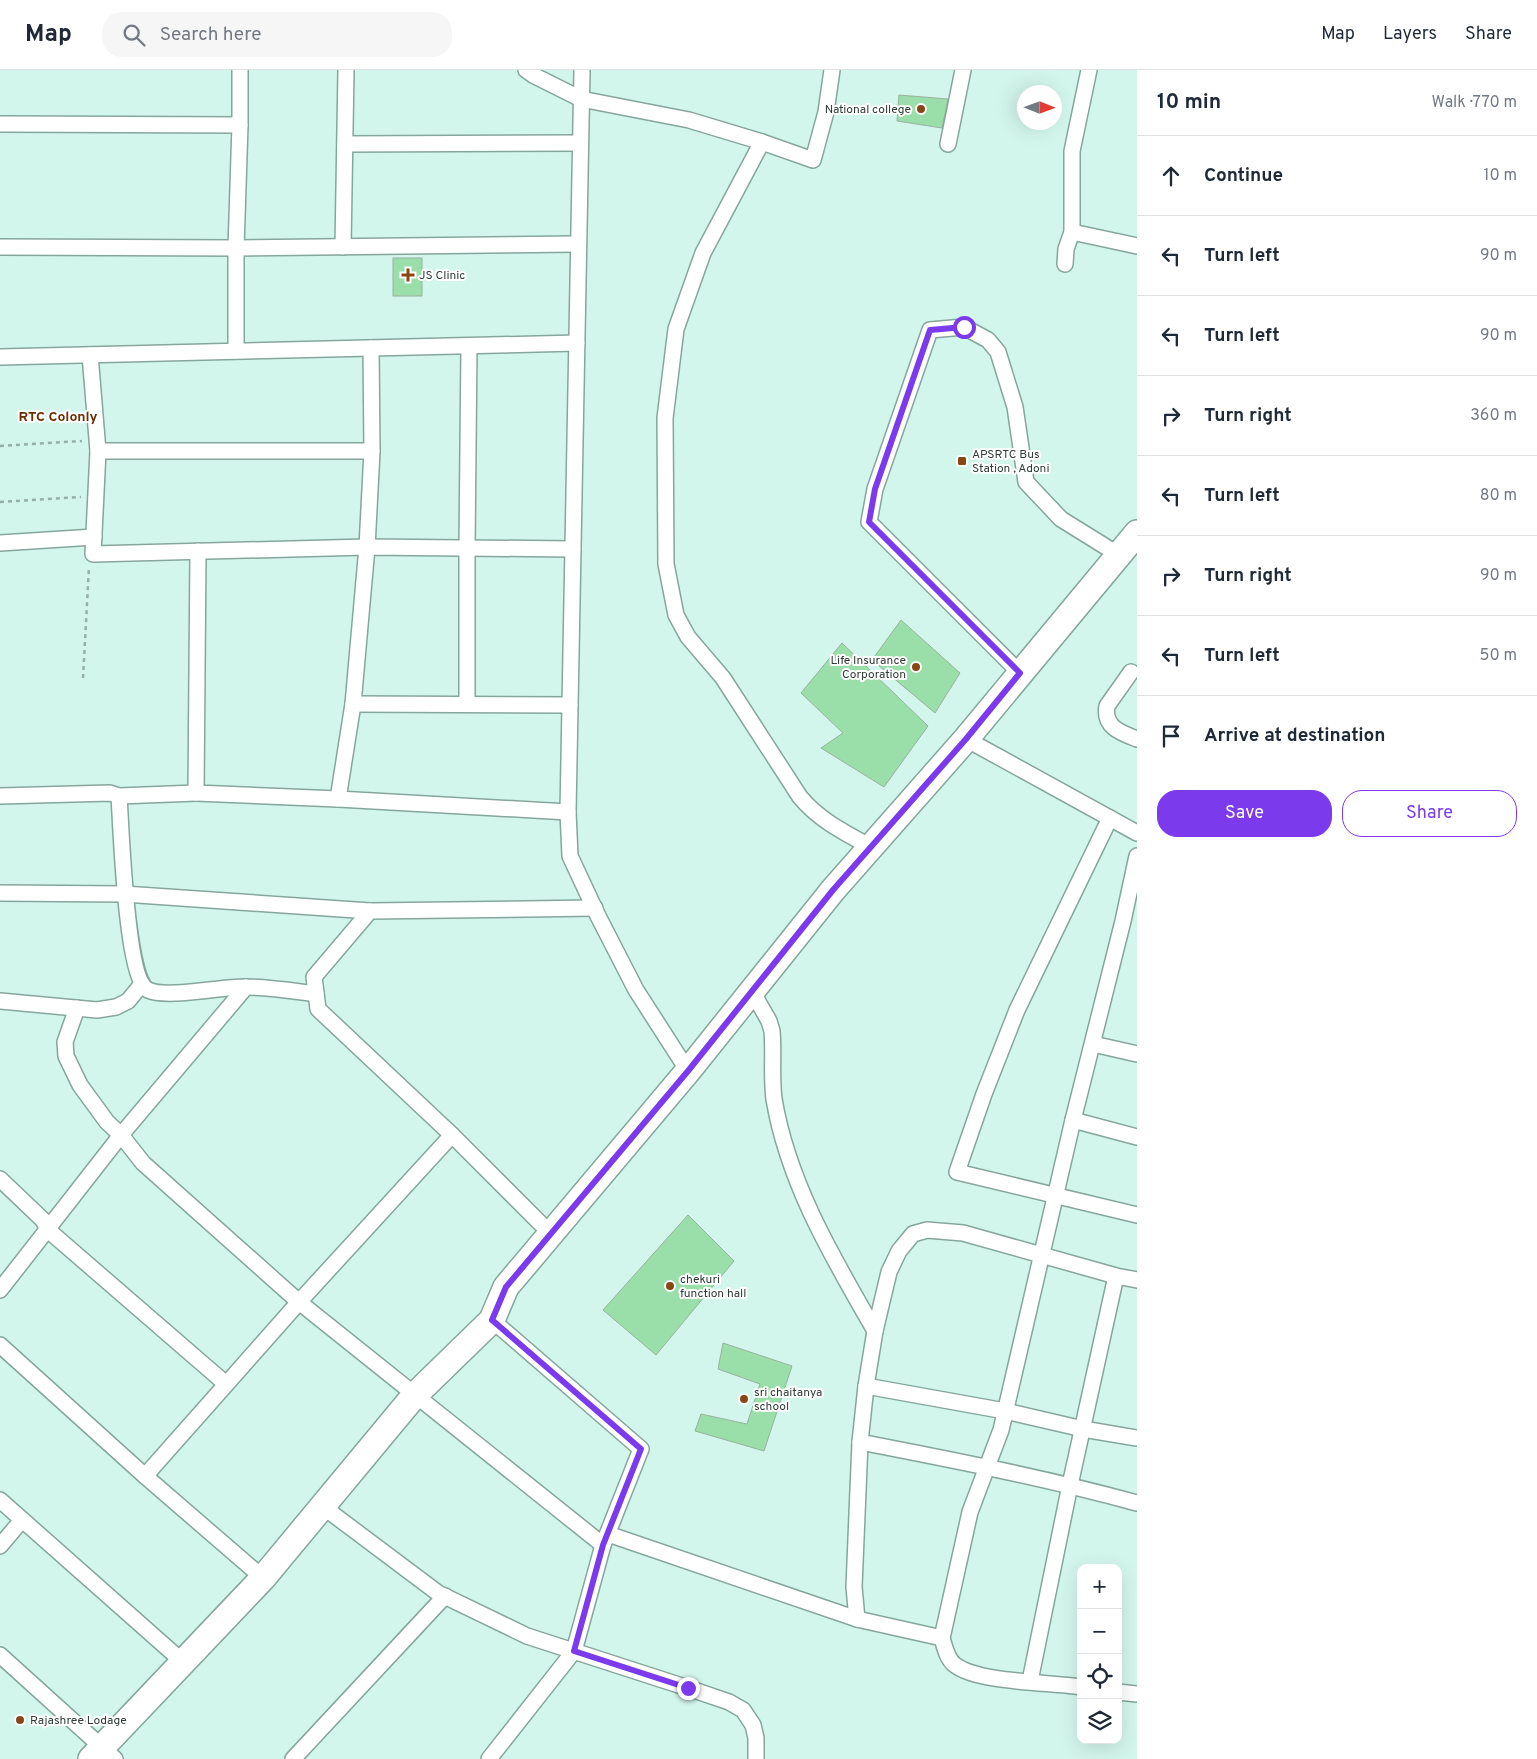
<!DOCTYPE html>
<meta charset="utf-8">
<style>
body{margin:0;font-family:Overpass,sans-serif;background:#f6f6f7;color:#1f2937}
.controls{position:absolute;right:15px;bottom:15px;display:grid;overflow:hidden;border-radius:10px;box-shadow:0 5px 20px #0002}
.controls button{width:45px;height:45px;display:grid;place-items:center;padding:0;border:0;border-bottom:1px solid #e0e1e3;background:#fff;color:#1f2937;font:25px sans-serif}
.compass{position:absolute;left:1017px;top:15px;width:45px;height:45px;border-radius:50%;background:#fff;box-shadow:0 5px 20px #0002;rotate:91deg}
.stop{position:absolute;width:15px;height:15px;margin:-11px;border:4px solid #7c3aed;border-radius:50%;background:#fff}
.stop.end{background:#7c3aed;border-color:#fff;box-shadow:0 1px 5px #0008}
.list{margin:0;padding:0;list-style:none}
h2{display:flex;justify-content:space-between;align-items:center;height:65px;margin:0;padding:0 20px;font-size:21px}
h2 small{font-size:16px;font-weight:400;color:#747a83}
.list li{display:grid;grid-template-columns:32px 1fr auto;gap:15px;align-items:center;box-sizing:border-box;height:80px;padding:0 20px;border-top:1px solid #e0e1e3}
.list b{display:block;font-size:19px;white-space:nowrap}
.list em{font-size:16px;font-style:normal;color:#747a83}
.actions{display:flex;gap:10px;padding:15px 20px}
.actions a{flex:1;padding:11px 0;border:1px solid #7c3aed;border-radius:20px;text-align:center;font-size:18px;color:#7c3aed}
.actions .main{background:#7c3aed;color:#fff}
.icon{flex:none;width:28px;height:28px;fill:none;stroke:currentColor;stroke-width:2;stroke-linecap:round;stroke-linejoin:round}
.map{position:relative;flex:none;width:1137px;height:1689px;overflow:hidden}
header{display:flex;align-items:center;gap:30px;box-sizing:border-box;height:70px;padding:0 25px;background:#fff;border-bottom:1px solid #e0e1e3}
header strong{font-size:24px}
nav{display:flex;gap:28px;margin-inline-start:auto;font-size:18px}
.search{width:350px;height:45px;background:#f6f6f7;display:flex;align-items:center;gap:12px;box-sizing:border-box;padding:0 18px;border-radius:20px;color:#747a83;font-size:19px}
main{display:flex}
aside{flex:1;background:#fff}
.map>svg:first-child{display:block}
</style>
<header>
<strong>Map</strong>
<div class="search"><svg class="icon" aria-label="search" viewBox="0 0 24 24"><circle cx="10" cy="10" r="6"/><path d="M15 15l6 6"/></svg>Search here</div>
<nav><a>Map</a><a>Layers</a><a>Share</a></nav>
</header>
<main>
<div class="map">
<svg width="1137" height="1689" viewBox="0 0 1137 1689">
<rect width="100%" height="100%" fill="#d3f6ec"/>
<g fill="#9adeaa" stroke="#9ab29f">
<polygon points="899,25 948,29 942,58 897,51"/>
<rect x="393" y="188" width="29" height="38"/>
<polygon points="901,550 960,603 935,643 872,590"/>
<polygon points="842,573 928,656 884,717 821,678 843,663 801,623"/>
<polygon points="688,1145 734,1191 656,1285 603,1240"/>
<polygon points="723,1273 792,1296 764,1381 695,1361 701,1344 747,1354 760,1314 718,1299"/>
</g>
<g fill="none" stroke-linecap="round" stroke-linejoin="round">
<defs>
<g id="street">
<polyline points="240,0 240,55"/>
<polyline points="526,0 533,5 581,29 689,50 762,72 813,90 826,42 832,0"/>
<polyline points="582,0 568,742 570,786 598,846 636,920 688,1001"/>
<polyline points="1089,0 1072,81 1072,162 1137,176"/>
<polyline points="0,54 240,55 236,178 0,177"/>
<path d="M762 72 703 183 676 259 665 348 666 494 676 545 688 567 723 608 800 727C819 750 845 763 871 777"/>
<polyline points="345,74 580,73"/>
<polyline points="948,74 963,0"/>
<polyline points="343,177 346,0"/>
<polyline points="1065,194 1066,179 1072,162"/>
<polyline points="371,278 372,381 367,477 353,634 338,729 568,742"/>
<polyline points="236,281 236,178 578,174"/>
<polyline points="90,285 98,381"/>
<polyline points="0,287 577,273"/>
<polyline points="372,381 98,381 93,484 367,477 573,479"/>
<polyline points="0,473 94,467"/>
<polyline points="198,481 196,723 338,729"/>
<path d="M1131 602 1107 636C1103 657 1121 663 1137 669"/>
<polyline points="1020,603 869,452 875,419 930,260 964,257 988,270 998,282 1015,337 1026,412 1061,449 1119,485"/>
<polyline points="353,634 570,635"/>
<polyline points="467,634 467,477 469,276"/>
<polyline points="966,669 1137,763"/>
<polyline points="0,726 110,723 119,726 196,723"/>
<path d="M119 726C121 755 126 910 148 920 167 929 224 916 247 917 270 917 293 921 316 924"/>
<polyline points="1110,748 1017,940 984,1024 957,1102 1137,1145"/>
<polyline points="0,823 124,824 370,841"/>
<path d="M752 921 769 951 772 961C774 983 771 1006 774 1029 788 1113 833 1188 875 1261"/>
<polyline points="0,931 97,940 116,937 128,931 142,914"/>
<polyline points="77,938 65,972 66,986 80,1015 107,1052 121,1065 143,1093 299,1232 603,1475"/>
<polyline points="1093,974 1137,984"/>
<polyline points="1073,1050 1137,1067"/>
<polyline points="0,1109 43,1150 48,1160 226,1314"/>
<polyline points="551,1164 452,1065 318,939 314,907 370,841 595,838"/>
<polyline points="0,1220 121,1065 246,917"/>
<polyline points="0,1275 145,1406 263,1508"/>
<polyline points="866,1316 1005,1341 1083,1359 1137,1368"/>
<path d="M860 1372C953 1390 1045 1408 1137 1433"/>
<polyline points="145,1406 299,1232 452,1065"/>
<polyline points="0,1430 183,1592"/>
<polyline points="322,1436 438,1523 527,1566 688,1618 729,1632 743,1640 753,1655 756,1668 756,1689"/>
<path d="M608 1464 857 1549 942 1568C945 1578 947 1589 955 1595 979 1613 1049 1612 1081 1617"/>
<polyline points="0,1476 22,1450"/>
<polyline points="857,1549 854,1517 860,1372 866,1316 875,1261 889,1202 899,1181 913,1164 927,1160 963,1163 1116,1206 1137,1210"/>
<polyline points="942,1568 970,1442 1001,1360 1073,1050 1123,851 1137,786"/>
<polyline points="0,1585 115,1689"/>
<polyline points="1030,1611 1070,1415 1116,1206"/>
<polyline points="1118,1622 1137,1624"/>
<polyline points="293,1689 445,1526"/>
<polyline points="489,1689 574,1581 603,1475 641,1379 492,1250"/>
</g>
<polyline id="primary" points="91,1689 263,1508 414,1326 492,1250 506,1217 688,1001 833,820 966,669 1137,463"/>
</defs>
<use href="#street" stroke="#85a69c" stroke-width="18"/>
<use href="#primary" stroke="#85a69c" stroke-width="28"/>
<g stroke="#95b0a8" stroke-width="2.5" stroke-dasharray="4 4" stroke-linecap="butt">
<polyline points="0,376 82,371"/>
<polyline points="0,432 81,427"/>
<polyline points="83,608 89,497"/>
</g>
<use href="#street" stroke="#fff" stroke-width="15"/>
<use href="#primary" stroke="#fff" stroke-width="25"/>
</g>
<g fill="none" stroke-linecap="round" stroke-linejoin="round">
<polyline stroke="#7c3aed" stroke-width="6" points="688,1618 574,1581 603,1475 641,1379 492,1250 506,1217 688,1001 833,820 966,669 1020,603 869,452 875,419 930,260 964,257"/>
</g>
<g fill="#894615" stroke="#fff" stroke-width="2">
<circle cx="921" cy="39" r="5"/>
<path d="M405.5 197.5h5v5h5v5h-5v5h-5v-5h-5v-5h5z"/>
<rect x="957" y="386" width="10" height="10" rx="2.5"/>
<circle cx="916" cy="597" r="5"/>
<circle cx="670" cy="1216" r="5"/>
<circle cx="744" cy="1329" r="5"/>
<circle cx="20" cy="1650" r="5"/>
</g>
<g text-anchor="middle" stroke-width="4" stroke-linejoin="round" paint-order="stroke">
<g font-size="12" fill="#2f3c38" stroke="#fff" text-anchor="start">
<text x="911" y="43" text-anchor="end">National college</text>
<text x="419" y="209">JS Clinic</text>
<text x="972" y="388">APSRTC Bus<tspan x="972" dy="14">Station , Adoni</tspan></text>
<text x="906" y="594" text-anchor="end">Life Insurance<tspan x="906" dy="14">Corporation</tspan></text>
<text x="680" y="1213">chekuri<tspan x="680" dy="14">function hall</tspan></text>
<text x="754" y="1326">sri chaitanya<tspan x="754" dy="14">school</tspan></text>
<text x="30" y="1654">Rajashree Lodage</text>
</g>
<g font-size="14" font-weight="bold" fill="#6a2f00" stroke="#fff">
<text x="58" y="351">RTC Colonly</text>
</g>
</g>
</svg>
<div class="controls">
<button>+</button>
<button>−</button>
<button><svg class="icon" aria-label="locate" viewBox="0 0 24 24"><circle cx="12" cy="12" r="6"/><path d="M12 2v4M12 18v4M2 12h4M18 12h4"/></svg></button>
<button><svg class="icon" aria-label="layers" viewBox="0 0 24 24"><path d="M12 4l9 5-9 5-9-5zM3 14l9 5 9-5"/></svg></button>
</div>
<svg class="compass" viewBox="-18 -18 36 36"><path d="M0-13l5 13h-10z" fill="#e53935"/><path d="M0 13l5-13h-10z" fill="#747a83"/></svg>
<div class="stop" style="left:964px;top:257px"></div>
<div class="stop end" style="left:688px;top:1618px"></div>
</div>
<aside>
<h2>10 min<small>Walk · 770 m</small></h2>
<ul class="list">
<li><svg class="icon" aria-label="ahead" viewBox="0 0 24 24"><path d="M12 20V5M6 11l6-6 6 6"/></svg><div><b>Continue</b></div><em>10 m</em></li>
<li><svg class="icon" aria-label="left" viewBox="0 0 24 24"><path d="M17 20v-9H6M10 6l-5 5 5 5"/></svg><div><b>Turn left</b></div><em>90 m</em></li>
<li><svg class="icon" aria-label="left" viewBox="0 0 24 24"><path d="M17 20v-9H6M10 6l-5 5 5 5"/></svg><div><b>Turn left</b></div><em>90 m</em></li>
<li><svg class="icon" aria-label="right" viewBox="0 0 24 24"><path d="M7 20v-9h11M14 6l5 5-5 5"/></svg><div><b>Turn right</b></div><em>360 m</em></li>
<li><svg class="icon" aria-label="left" viewBox="0 0 24 24"><path d="M17 20v-9H6M10 6l-5 5 5 5"/></svg><div><b>Turn left</b></div><em>80 m</em></li>
<li><svg class="icon" aria-label="right" viewBox="0 0 24 24"><path d="M7 20v-9h11M14 6l5 5-5 5"/></svg><div><b>Turn right</b></div><em>90 m</em></li>
<li><svg class="icon" aria-label="left" viewBox="0 0 24 24"><path d="M17 20v-9H6M10 6l-5 5 5 5"/></svg><div><b>Turn left</b></div><em>50 m</em></li>
<li><svg class="icon" aria-label="arrive" viewBox="0 0 24 24"><path d="M6 21V4h12l-3 4 3 4H6"/></svg><div><b>Arrive at destination</b></div></li>
</ul>
<div class="actions"><a class="main">Save</a><a>Share</a></div>
</aside>
</main>
